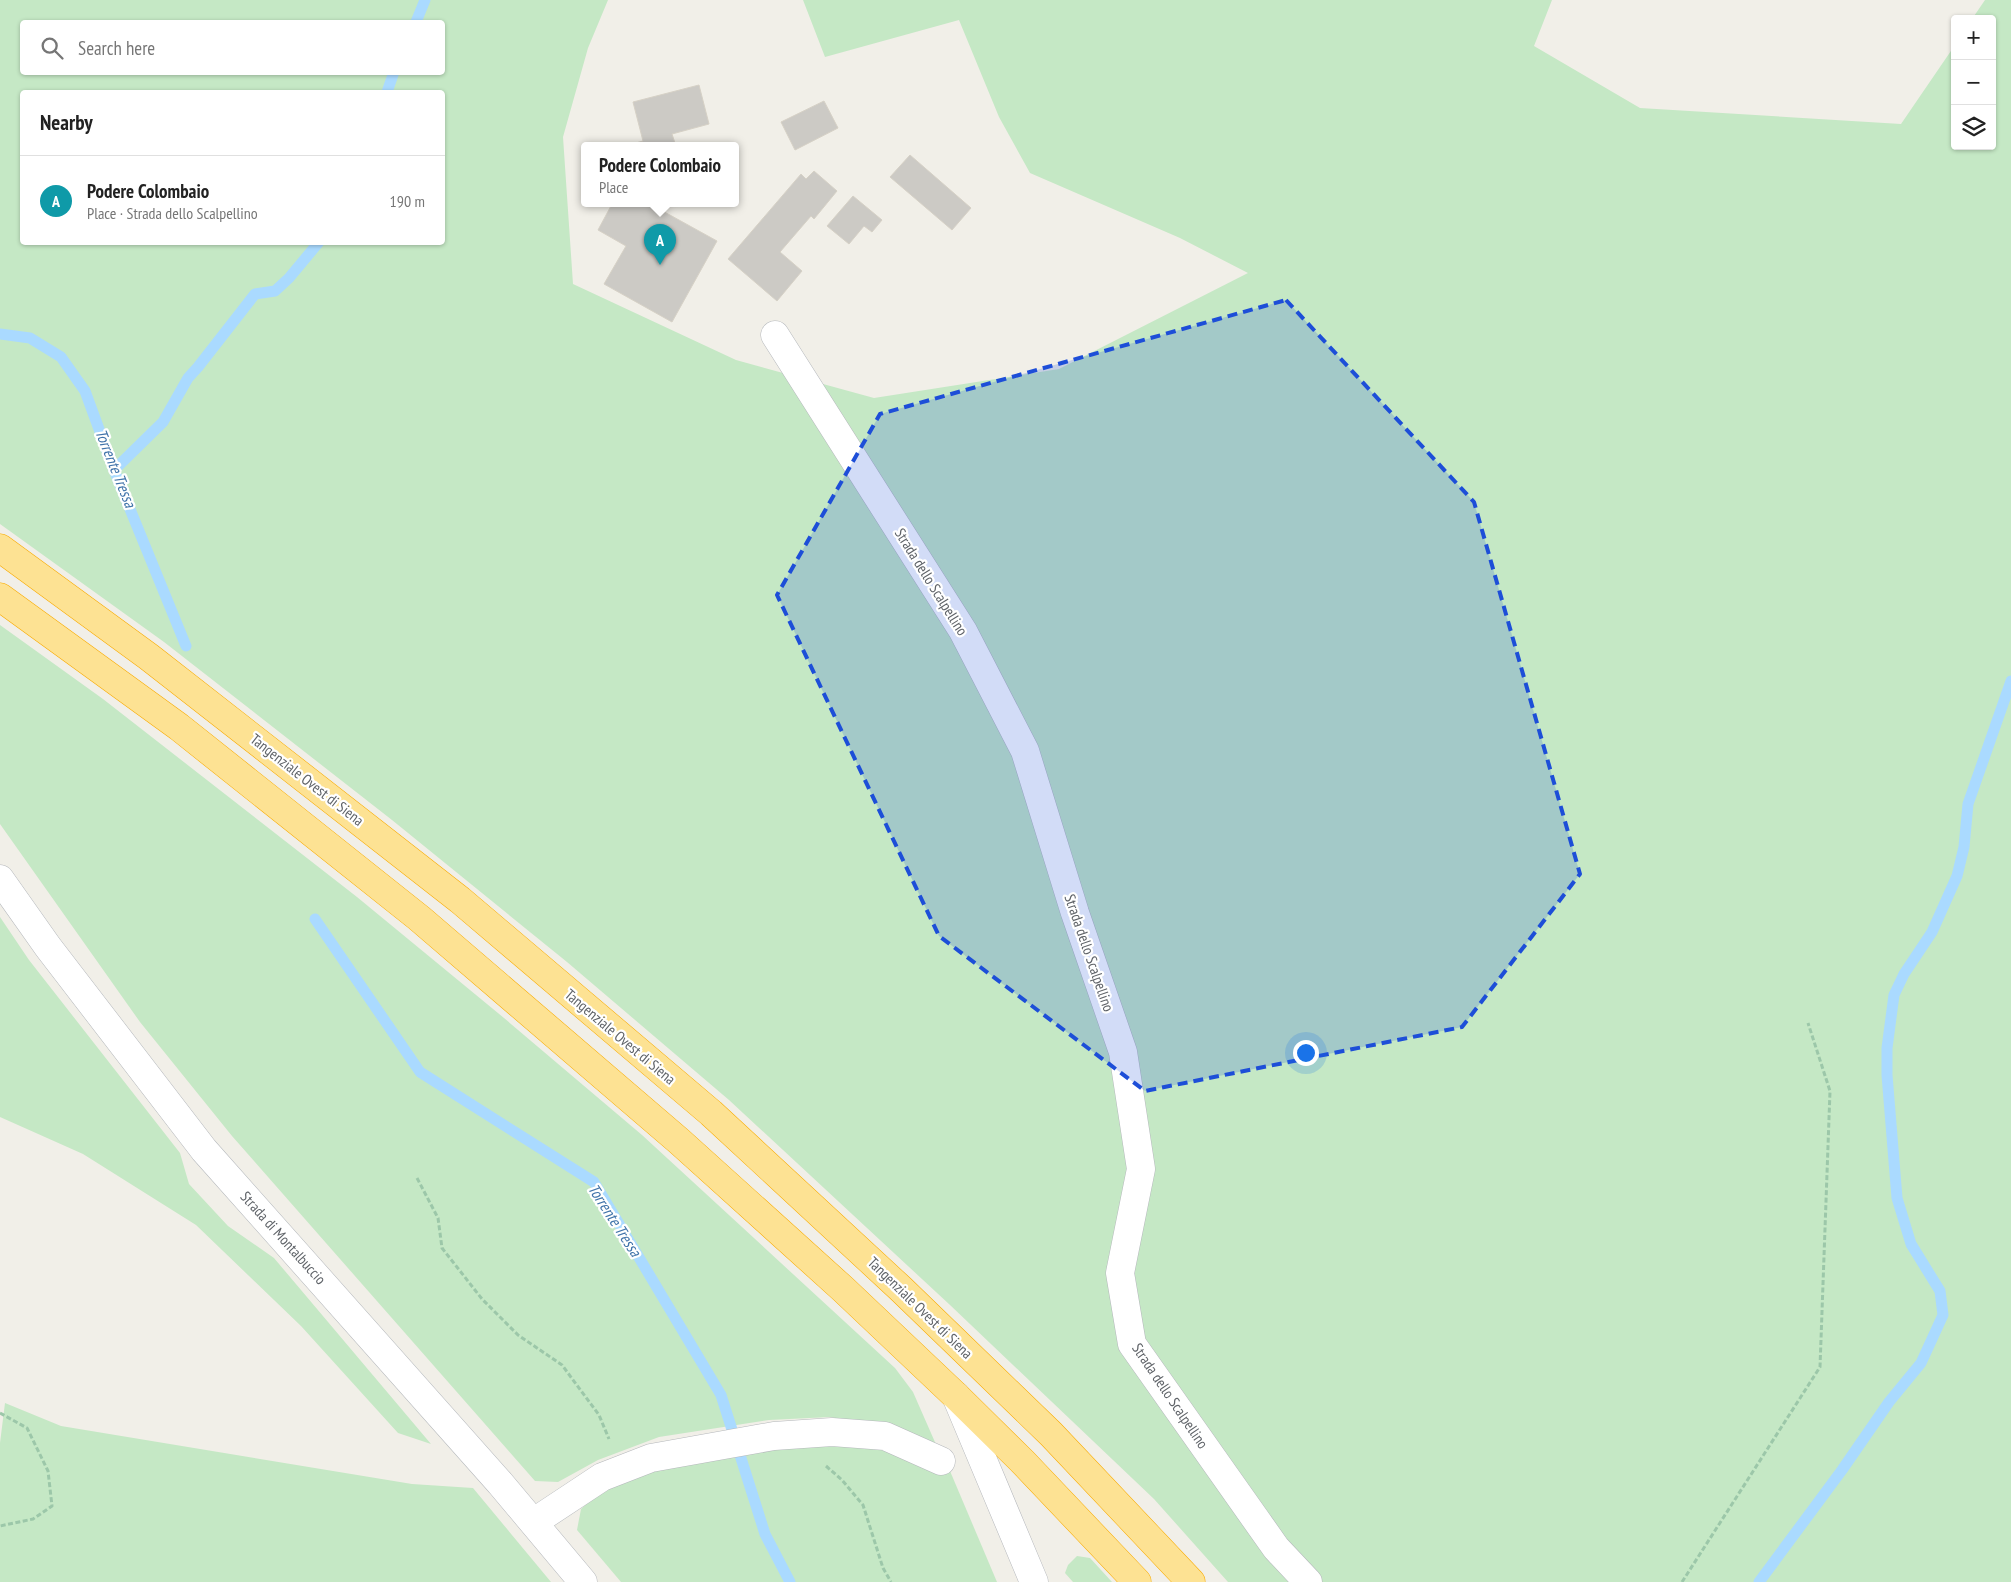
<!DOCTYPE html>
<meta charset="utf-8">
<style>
body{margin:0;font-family:"PT Sans Narrow",sans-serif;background:#f6f6f6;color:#222}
.controls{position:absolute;right:15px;top:15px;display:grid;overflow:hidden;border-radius:5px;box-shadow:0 1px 4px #0004}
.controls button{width:45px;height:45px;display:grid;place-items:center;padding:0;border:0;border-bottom:1px solid #e0e0e0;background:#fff;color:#222;font:25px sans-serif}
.you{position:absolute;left:1305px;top:1052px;width:18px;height:18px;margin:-12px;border:4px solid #fff;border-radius:50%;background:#1a73e8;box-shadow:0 0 0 8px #1a73e833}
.badge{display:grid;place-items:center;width:32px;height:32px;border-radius:50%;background:#ea4335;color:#fff;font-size:16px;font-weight:700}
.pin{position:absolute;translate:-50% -41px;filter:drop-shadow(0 1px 2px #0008)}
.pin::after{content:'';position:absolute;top:26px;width:18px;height:15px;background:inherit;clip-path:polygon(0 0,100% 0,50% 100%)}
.popup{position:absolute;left:581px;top:142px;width:158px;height:65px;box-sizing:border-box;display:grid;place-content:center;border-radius:5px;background:#fff;filter:drop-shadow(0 1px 4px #0005);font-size:16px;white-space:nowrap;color:#767676}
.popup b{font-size:19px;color:#222}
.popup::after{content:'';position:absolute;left:50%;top:100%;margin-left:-10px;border:10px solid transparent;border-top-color:#fff}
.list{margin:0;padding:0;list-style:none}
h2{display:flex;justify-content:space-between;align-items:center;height:65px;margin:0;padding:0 20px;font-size:21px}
h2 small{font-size:16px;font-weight:400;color:#767676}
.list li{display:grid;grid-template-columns:32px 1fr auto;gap:15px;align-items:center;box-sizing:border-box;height:90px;padding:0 20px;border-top:1px solid #e0e0e0}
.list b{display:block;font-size:19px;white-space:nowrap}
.list p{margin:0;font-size:16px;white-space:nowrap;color:#767676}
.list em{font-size:16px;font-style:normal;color:#767676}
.icon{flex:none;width:28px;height:28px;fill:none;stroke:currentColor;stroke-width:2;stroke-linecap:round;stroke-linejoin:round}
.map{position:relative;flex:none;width:2011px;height:1582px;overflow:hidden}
.search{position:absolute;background:#fff;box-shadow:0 1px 4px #0004;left:20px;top:20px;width:425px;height:55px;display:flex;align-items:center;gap:12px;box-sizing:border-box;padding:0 18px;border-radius:5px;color:#767676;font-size:19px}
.panel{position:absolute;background:#fff;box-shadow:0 1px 4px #0004;left:20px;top:90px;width:425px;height:155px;border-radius:5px}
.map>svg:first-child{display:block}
</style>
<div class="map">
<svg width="2011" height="1582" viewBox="0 0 2011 1582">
<rect width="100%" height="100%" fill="#f1efe8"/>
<g fill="#c5e8c5" fill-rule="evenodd">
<path d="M0 0H608L588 48 563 137 573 284 736 360 874 398 1059 369 1248 273 1180 238 1030 173 999 117 959 20 825 57 803 0H1552L1534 46 1640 108 1901 124 1955 45V146H1992V19H1972L1985 0H2011V1582H1228L1154 1499 950 1305 729 1100 567 962 392 820 164 642 0 524ZM22 22H442V72H22ZM22 92H442V242H22Z"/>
<polygon points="0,625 103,699 357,897 504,1018 642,1135 895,1368 913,1392 938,1449 890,1429 830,1417 769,1420 659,1437 598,1460 558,1482 535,1481 232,1136 140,1022 0,824"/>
<polygon points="0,917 29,960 180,1153 189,1184 228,1226 274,1258 431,1444 398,1433 301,1326 196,1225 83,1154 0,1117"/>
<polygon points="5,1403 61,1426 412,1484 473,1488 551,1582 0,1582 0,1443"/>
<polygon points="771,1443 887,1446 950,1471 997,1582 621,1582 577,1530 581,1509 606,1486 655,1467"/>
<polygon points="1077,1556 1090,1558 1112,1582 1073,1582 1065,1573 1068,1565"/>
</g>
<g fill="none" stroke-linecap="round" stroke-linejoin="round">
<g stroke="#aadaff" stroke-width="11">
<polyline points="416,22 425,0"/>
<polyline points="387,92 394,72"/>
<polyline points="0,334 30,338 61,357 85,391 114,470 186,646"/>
<polyline points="114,470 163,422 188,378 198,367 255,294 275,291 289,278 319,242"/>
<polyline points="315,919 420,1072 594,1182 721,1395 765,1534 790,1582"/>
<polyline points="1759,1582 1842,1470 1889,1402 1921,1363 1943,1315 1940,1291 1911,1244 1897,1198 1887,1075 1887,1048 1894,995 1904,974 1932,932 1957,876 1964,847 1968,804 2011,681"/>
</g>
</g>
<g fill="#cccac5" stroke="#d6d1c6">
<polygon points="699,85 709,124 672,134 676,146 633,146 632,144 643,141 633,102"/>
<polygon points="824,101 838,128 795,150 781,122"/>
<polygon points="910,155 971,208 952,230 890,177"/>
<polygon points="814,171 837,191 814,219 811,216 780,252 802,271 777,301 728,259 801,174 806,179"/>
<polygon points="853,196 882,220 872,232 864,226 849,244 827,226"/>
<polygon points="612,204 650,204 717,241 672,322 604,284 626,246 598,230"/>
</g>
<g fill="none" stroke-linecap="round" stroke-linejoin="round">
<defs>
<g id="minor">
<polyline points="775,335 963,631 1025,751 1075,913 1123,1052 1141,1169 1120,1273 1132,1344 1276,1548 1308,1582"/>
<polyline points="0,879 48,947 204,1150 500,1483 583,1582"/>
<polyline points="956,1396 1034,1582"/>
<polyline points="534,1522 602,1477 651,1458 774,1436 832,1432 885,1436 941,1461"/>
</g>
<g id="highway">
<polyline points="0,548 149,657 460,900 711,1113 901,1289 1051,1434 1191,1582"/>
<polyline points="0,597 179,727 419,918 679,1141 843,1289 956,1396 1022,1461 1137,1582"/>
</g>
</defs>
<use href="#minor" stroke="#b5b8bc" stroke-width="29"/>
<use href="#highway" stroke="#f9ab00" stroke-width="29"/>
<g stroke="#9cc7a9" stroke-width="3" stroke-dasharray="5 2.5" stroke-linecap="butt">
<polyline points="417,1178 438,1218 442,1248 482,1299 518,1335 562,1365 599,1415 609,1439"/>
<polyline points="0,1413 27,1428 48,1471 52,1506 33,1519 0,1526"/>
<polyline points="826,1466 842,1480 863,1505 883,1568 891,1582"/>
<polyline points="1682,1582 1820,1367 1830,1091 1808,1023"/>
</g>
<use href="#minor" stroke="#fff" stroke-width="28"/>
<use href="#highway" stroke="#fde293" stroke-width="28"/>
</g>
<path fill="#1d4ed8" fill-opacity="0.2" stroke="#1d4ed8" stroke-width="4" stroke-dasharray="10 6" stroke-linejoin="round" d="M1286 300 1474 502 1580 874 1462 1027 1145 1091 939 936 777 595 880 414Z"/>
<g text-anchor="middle" stroke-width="4.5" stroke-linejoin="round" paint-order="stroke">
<g font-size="15" fill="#5f6368" stroke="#fff">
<text transform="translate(931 582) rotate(58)" y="5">Strada dello Scalpellino</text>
<text transform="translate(307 780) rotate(38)" y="5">Tangenziale Ovest di Siena</text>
<text transform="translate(1089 953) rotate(71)" y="5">Strada dello Scalpellino</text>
<text transform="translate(620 1037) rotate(40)" y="5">Tangenziale Ovest di Siena</text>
<text transform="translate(283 1238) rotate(48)" y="5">Strada di Montalbuccio</text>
<text transform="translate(920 1308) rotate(44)" y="5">Tangenziale Ovest di Siena</text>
<text transform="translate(1170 1396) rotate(56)" y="5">Strada dello Scalpellino</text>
</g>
<g font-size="16" font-style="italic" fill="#4174aa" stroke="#fff">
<text transform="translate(116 468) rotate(68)" y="6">Torrente Tressa</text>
<text transform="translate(615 1220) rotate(57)" y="6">Torrente Tressa</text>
</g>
</g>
</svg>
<div class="controls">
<button>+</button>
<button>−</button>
<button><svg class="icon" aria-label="layers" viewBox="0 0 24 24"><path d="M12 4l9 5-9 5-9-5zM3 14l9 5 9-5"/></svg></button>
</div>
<div class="you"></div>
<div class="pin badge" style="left:660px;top:265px;background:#0f9aa8">A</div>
<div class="popup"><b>Podere Colombaio</b>Place</div>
<div class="search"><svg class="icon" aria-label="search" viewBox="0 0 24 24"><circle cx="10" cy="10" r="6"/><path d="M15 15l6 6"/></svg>Search here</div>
<section class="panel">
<h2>Nearby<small></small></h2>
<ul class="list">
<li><span class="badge" style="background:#0f9aa8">A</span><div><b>Podere Colombaio</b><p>Place · Strada dello Scalpellino</p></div><em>190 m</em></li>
</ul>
</section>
</div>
